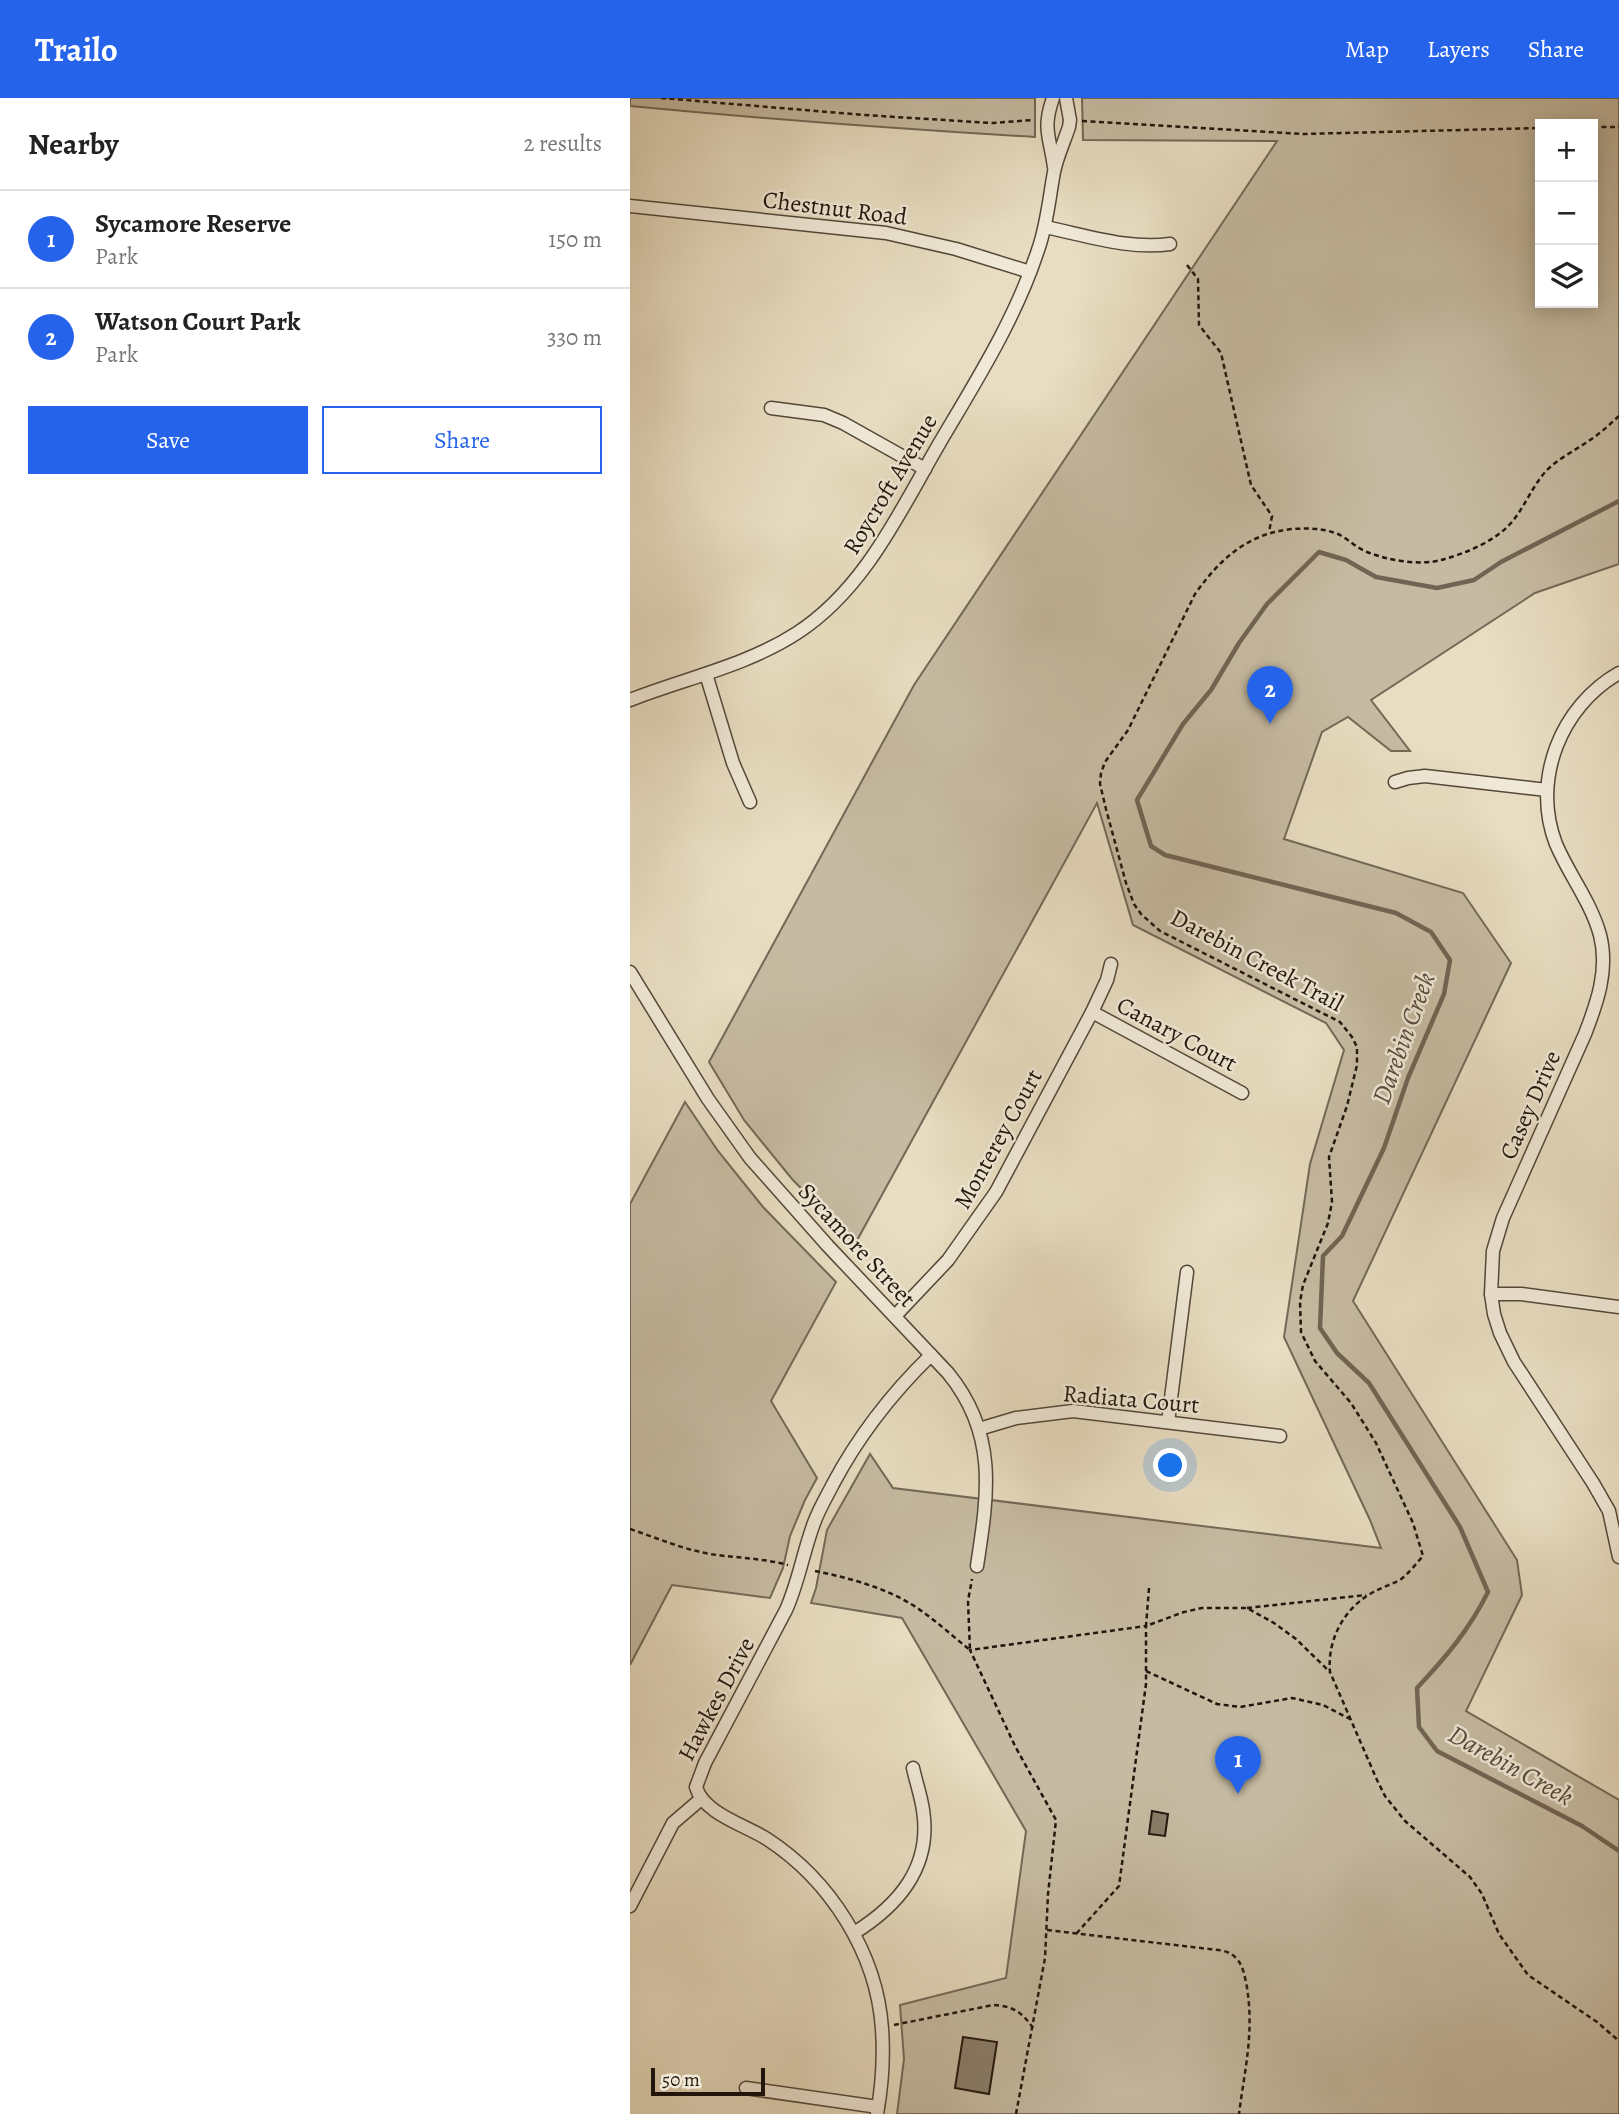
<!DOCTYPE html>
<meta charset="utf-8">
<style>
body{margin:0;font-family:Alegreya,serif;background:#f6f6f6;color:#222}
.controls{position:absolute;right:21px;top:21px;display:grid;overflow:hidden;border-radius:0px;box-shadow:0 4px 18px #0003}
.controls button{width:63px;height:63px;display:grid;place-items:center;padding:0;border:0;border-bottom:2px solid #e0e0e0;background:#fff;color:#222;font:35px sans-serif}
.scale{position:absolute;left:21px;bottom:18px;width:114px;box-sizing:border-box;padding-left:7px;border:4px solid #22150c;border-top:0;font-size:19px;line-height:24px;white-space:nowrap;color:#22150c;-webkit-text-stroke:5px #f0e9d7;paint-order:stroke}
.you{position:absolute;left:541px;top:1368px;width:24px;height:24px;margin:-18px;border:5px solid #fff;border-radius:50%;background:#1a73e8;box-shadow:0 0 0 10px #1a73e833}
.badge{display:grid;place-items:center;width:46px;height:46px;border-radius:50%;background:#2563eb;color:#fff;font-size:23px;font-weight:700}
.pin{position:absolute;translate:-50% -58px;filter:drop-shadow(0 2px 4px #0008)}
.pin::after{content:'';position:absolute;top:37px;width:24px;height:21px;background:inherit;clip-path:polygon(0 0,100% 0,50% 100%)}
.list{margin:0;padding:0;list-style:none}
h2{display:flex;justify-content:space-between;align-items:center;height:91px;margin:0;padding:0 28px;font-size:30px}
h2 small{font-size:23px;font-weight:400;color:#767676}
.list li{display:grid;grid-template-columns:46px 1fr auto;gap:21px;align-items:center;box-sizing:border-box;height:98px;padding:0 28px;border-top:2px solid #e0e0e0}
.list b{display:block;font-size:26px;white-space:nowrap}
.list p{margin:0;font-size:23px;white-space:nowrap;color:#767676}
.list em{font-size:23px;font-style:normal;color:#767676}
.actions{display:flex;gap:14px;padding:21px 28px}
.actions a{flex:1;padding:16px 0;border:2px solid #2563eb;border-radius:0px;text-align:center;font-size:24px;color:#2563eb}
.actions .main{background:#2563eb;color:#fff}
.icon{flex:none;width:38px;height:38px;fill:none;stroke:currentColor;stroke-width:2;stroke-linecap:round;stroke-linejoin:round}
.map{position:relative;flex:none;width:989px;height:2016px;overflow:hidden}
header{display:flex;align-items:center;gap:42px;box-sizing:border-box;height:98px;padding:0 35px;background:#2563eb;color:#fff}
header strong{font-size:33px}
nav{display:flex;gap:38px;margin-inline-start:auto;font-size:24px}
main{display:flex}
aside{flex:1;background:#fff}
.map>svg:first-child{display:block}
</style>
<header>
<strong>Trailo</strong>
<nav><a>Map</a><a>Layers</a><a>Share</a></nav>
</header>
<main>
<aside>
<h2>Nearby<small>2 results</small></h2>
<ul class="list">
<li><span class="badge">1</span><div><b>Sycamore Reserve</b><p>Park</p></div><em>150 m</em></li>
<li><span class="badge">2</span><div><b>Watson Court Park</b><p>Park</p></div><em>330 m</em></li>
</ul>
<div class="actions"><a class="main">Save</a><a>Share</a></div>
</aside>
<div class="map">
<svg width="989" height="2016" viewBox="0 0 989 2016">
<rect width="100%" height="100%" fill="#e8ddc1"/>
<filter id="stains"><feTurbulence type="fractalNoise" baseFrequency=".00286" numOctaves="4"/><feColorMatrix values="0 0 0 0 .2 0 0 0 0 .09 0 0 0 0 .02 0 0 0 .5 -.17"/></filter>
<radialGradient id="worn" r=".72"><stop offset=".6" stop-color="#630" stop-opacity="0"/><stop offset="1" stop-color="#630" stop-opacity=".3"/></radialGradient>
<g fill="#c6bba2" stroke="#746857" stroke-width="2" fill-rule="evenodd">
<path d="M0 0H405V39C270 31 135 21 0 8Z"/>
<path d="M452 0H989V466L905 495 741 602 780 653H761L718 619 692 634 654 741 833 795 881 865 723 1203 887 1462 892 1497 836 1613 989 1702V2016H267L274 1961 270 1907 376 1880 396 1733 272 1520 181 1505 186 1490 197 1432 240 1356 263 1390 751 1450 740 1422 654 1239 680 1066 714 952 696 925 503 827 467 705 225 1146 162 1081 114 1022 79 964 284 587 647 43 453 42ZM910 26H963V205H910Z"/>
<polygon points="55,1004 88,1053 133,1109 206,1184 141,1303 187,1380 175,1402 160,1438 153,1470 140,1500 42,1487 0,1567 0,1106"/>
</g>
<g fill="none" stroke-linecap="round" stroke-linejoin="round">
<path stroke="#716453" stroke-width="4.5" d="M989 403 871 464 844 482 807 490 746 479 716 462 689 454 637 506 609 545 581 592 553 626 507 702 521 748 535 757 766 815 801 834 820 862 814 896 778 980 754 1050 712 1138 693 1158 690 1230 707 1255 739 1285 830 1429 858 1494C839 1532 816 1559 787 1590L789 1629 807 1653 952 1728 989 1753"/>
</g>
<g fill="#897d6a" stroke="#22150c" stroke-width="2">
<polygon points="522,1713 538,1716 535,1738 519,1736"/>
<polygon points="333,1939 367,1944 359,1996 325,1990"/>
</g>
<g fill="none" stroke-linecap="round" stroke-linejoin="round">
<defs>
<g id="minor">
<path d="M423 0C412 31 420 39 424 69"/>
<polyline points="0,108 256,135 326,151 400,174"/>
<path d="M415 129C455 137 499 152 540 146"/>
<polyline points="141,310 194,317 213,325 295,371"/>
<path d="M989 575C931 608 901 682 926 746 939 777 961 804 970 837 979 872 967 905 955 936L873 1120 863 1153 861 1196 864 1216 870 1235 884 1264 963 1385 979 1413 989 1459"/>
<polyline points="76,576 103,665 120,704"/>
<path d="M0 602C56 580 116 568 167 535 235 491 270 413 309 346 346 283 385 222 408 152 417 127 419 101 424 74 427 59 434 44 439 29L440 22 436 0"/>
<polyline points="765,684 778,680 795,678 917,692"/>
<path d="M0 874 78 1001 120 1060 198 1148 318 1275C368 1336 358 1396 347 1468"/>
<polyline points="462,914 612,995"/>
<polyline points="861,1196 891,1196 989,1209"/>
<polyline points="265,1218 318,1162 366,1094 462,914 477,882 481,866"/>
<polyline points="538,1324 557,1174"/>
<polyline points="349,1331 386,1320 443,1313 650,1338"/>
<polyline points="0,1808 43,1725 71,1701"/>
<path d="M224 1835C269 1807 302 1769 293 1712 291 1698 286 1684 283 1670"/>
<polyline points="116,1990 248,2009"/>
<path d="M247 2016C252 1988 254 1959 252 1931 247 1855 200 1782 137 1741 115 1727 73 1715 66 1689L75 1665 156 1512C169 1483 173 1454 184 1425 189 1411 197 1398 203 1386 229 1337 261 1296 301 1257"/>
</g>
</defs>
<use href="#minor" stroke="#544739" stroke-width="15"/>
<g stroke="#22150c" stroke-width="2.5" stroke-dasharray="5 3.5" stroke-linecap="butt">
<polyline points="31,0 234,17 362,25 403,22"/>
<polyline points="452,23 673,36 910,30"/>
<polyline points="963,29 989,29"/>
<polyline points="557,167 568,181 569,227 591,255 621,387 642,418 639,434"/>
<path d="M989 318C980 326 971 335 960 342 946 352 929 360 917 372 902 388 895 409 881 425 864 444 834 456 811 462 789 468 757 462 737 454 727 450 719 442 710 437 695 430 679 430 663 431 618 435 590 461 565 496L498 632 475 664 471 675 470 686 476 711 496 785 504 806 511 816 530 833 710 924 722 939 727 949V967L717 1008 699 1059 702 1104 698 1125 673 1187 670 1204 671 1234 685 1263 721 1305 746 1345 783 1425 793 1458C786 1466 778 1476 770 1482 760 1487 750 1490 740 1496 713 1512 697 1543 700 1574L747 1682 755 1698 775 1723 840 1779 852 1796 869 1836 898 1877 967 1924 989 1943"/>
<path d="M0 1431C27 1440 52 1451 80 1456 106 1460 132 1460 158 1467"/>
<path d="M185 1473C224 1481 265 1492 297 1517 312 1528 326 1541 340 1552L338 1503 342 1481"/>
<polyline points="519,1490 516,1528 554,1514 572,1510 617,1510 644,1525 666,1541 700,1574"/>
<polyline points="617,1510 736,1497"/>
<polyline points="516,1573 587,1606 610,1609 662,1600 693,1607 720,1621"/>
<path d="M417 1832 579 1851C588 1852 598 1852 605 1859 612 1865 614 1875 616 1884 625 1932 615 1969 609 2016"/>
<path d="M264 1927 363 1907C383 1908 392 1914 403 1930"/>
<polyline points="386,2016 415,1860 418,1796 426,1722 385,1648 340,1552 516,1528 516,1586 489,1788 446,1836"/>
</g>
<use href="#minor" stroke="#f0e9d7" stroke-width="12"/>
</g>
<g text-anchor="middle" stroke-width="5" stroke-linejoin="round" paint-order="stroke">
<g font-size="24" fill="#22150c" stroke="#f0e9d7">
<text transform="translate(205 110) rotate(7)" y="8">Chestnut Road</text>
<text transform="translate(260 386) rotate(-59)" y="8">Roycroft Avenue</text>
<text transform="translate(627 862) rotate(28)" y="8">Darebin Creek Trail</text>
<text transform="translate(547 936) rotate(28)" y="8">Canary Court</text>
<text transform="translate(900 1007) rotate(-66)" y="8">Casey Drive</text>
<text transform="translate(368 1041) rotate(-61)" y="8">Monterey Court</text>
<text transform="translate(227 1147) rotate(47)" y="8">Sycamore Street</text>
<text transform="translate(501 1301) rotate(5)" y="8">Radiata Court</text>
<text transform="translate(86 1601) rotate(-62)" y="8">Hawkes Drive</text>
</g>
<g font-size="26" font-style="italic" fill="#564a3c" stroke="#f0e9d7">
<text transform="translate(773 940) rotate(-70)" y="9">Darebin Creek</text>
<text transform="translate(881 1667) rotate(29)" y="9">Darebin Creek</text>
</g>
</g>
<rect width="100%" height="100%" filter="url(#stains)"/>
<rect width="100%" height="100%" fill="url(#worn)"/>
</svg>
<div class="controls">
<button>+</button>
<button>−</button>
<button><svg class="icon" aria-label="layers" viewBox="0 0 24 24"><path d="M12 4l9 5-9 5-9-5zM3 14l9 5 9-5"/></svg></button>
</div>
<div class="scale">50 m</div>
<div class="you"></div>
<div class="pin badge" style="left:608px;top:1696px">1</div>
<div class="pin badge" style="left:640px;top:626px">2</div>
</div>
</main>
